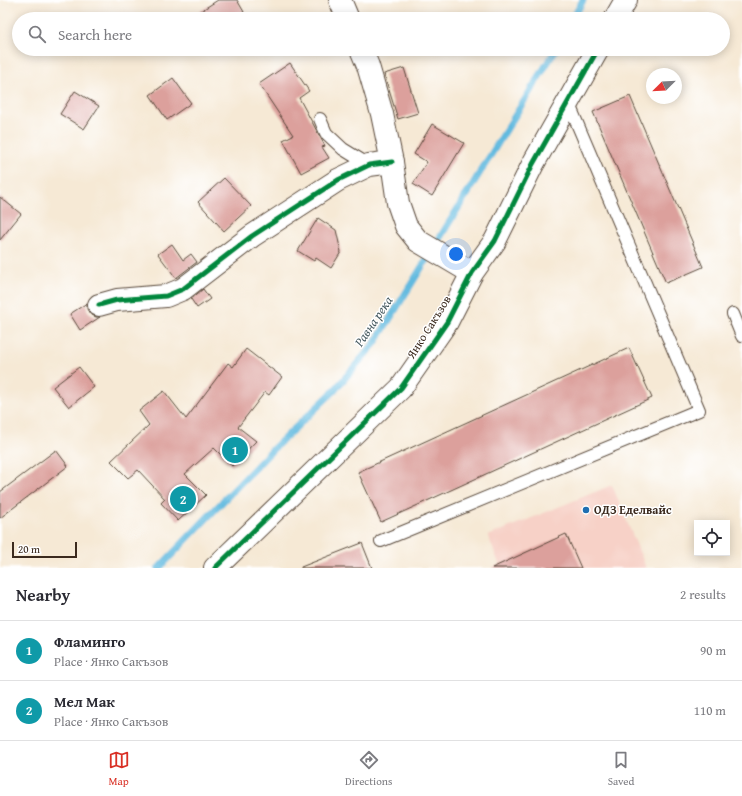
<!DOCTYPE html>
<meta charset="utf-8">
<style>
body{margin:0;font-family:"Gentium Book Plus",serif;background:#f2f2f3;color:#2b2b33}
.controls{position:absolute;right:12px;bottom:12px;display:grid;overflow:hidden;border-radius:0px;box-shadow:0 2px 10px #0003}
.controls button{width:36px;height:36px;display:grid;place-items:center;padding:0;border:0;border-bottom:1px solid #e1e1e2;background:#fff;color:#2b2b33;font:20px sans-serif}
.compass{position:absolute;left:646px;top:68px;width:36px;height:36px;border-radius:50%;background:#fff;box-shadow:0 2px 10px #0003;rotate:246deg}
.scale{position:absolute;left:12px;bottom:10px;width:65px;box-sizing:border-box;padding-left:4px;border:2px solid #3b2a1e;border-top:0;font-size:11px;line-height:14px;white-space:nowrap;color:#3b2a1e;-webkit-text-stroke:3px #fff;paint-order:stroke}
.you{position:absolute;left:456px;top:254px;width:14px;height:14px;margin:-10px;border:3px solid #fff;border-radius:50%;background:#1a73e8;box-shadow:0 0 0 6px #1a73e833}
.badge{display:grid;place-items:center;width:26px;height:26px;border-radius:50%;background:#d93025;color:#fff;font-size:13px;font-weight:700}
.pin{position:absolute;translate:-50% -50%;border:2px solid #fff;box-shadow:0 1px 4px #0006}
.list{margin:0;padding:0;list-style:none}
h2{display:flex;justify-content:space-between;align-items:center;height:52px;margin:0;padding:0 16px;font-size:17px}
h2 small{font-size:13px;font-weight:400;color:#7c7c81}
.list li{display:grid;grid-template-columns:26px 1fr auto;gap:12px;align-items:center;box-sizing:border-box;height:60px;padding:0 16px;border-top:1px solid #e1e1e2}
.list b{display:block;font-size:15px;white-space:nowrap}
.list p{margin:0;font-size:13px;white-space:nowrap;color:#7c7c81}
.list em{font-size:13px;font-style:normal;color:#7c7c81}
.icon{flex:none;width:22px;height:22px;fill:none;stroke:currentColor;stroke-width:2;stroke-linecap:round;stroke-linejoin:round}
.map{position:relative;flex:none;width:742px;height:568px;overflow:hidden}
.search{position:absolute;background:#fff;box-shadow:0 2px 10px #0003;left:12px;right:12px;top:12px;height:44px;display:flex;align-items:center;gap:10px;box-sizing:border-box;padding:0 14px;border-radius:22px;color:#7c7c81;font-size:15px}
.sheet{height:172px;background:#fff}
nav{display:flex;justify-content:space-around;align-items:center;box-sizing:border-box;height:56px;border-top:1px solid #e1e1e2;background:#fff;font-size:11px;color:#7c7c81}
nav a{display:grid;justify-items:center;gap:2px}
nav .on{color:#d93025}
.map>svg:first-child{display:block}
</style>
<div class="map">
<svg width="742" height="568" viewBox="0 0 742 568">
<rect width="100%" height="100%" fill="#fff"/>
<filter id="ink" filterUnits="userSpaceOnUse"><feTurbulence type="fractalNoise" baseFrequency=".025" numOctaves="2"/><feDisplacementMap in="SourceGraphic" scale="8" xChannelSelector="R" yChannelSelector="G"/><feConvolveMatrix kernelMatrix="1 2 1 2 8 2 1 2 1" color-interpolation-filters="sRGB"/></filter>
<filter id="wash" filterUnits="userSpaceOnUse"><feTurbulence type="fractalNoise" baseFrequency=".012" numOctaves="4" result="noise"/><feDisplacementMap in="SourceGraphic" scale="16" xChannelSelector="R" yChannelSelector="G"/><feGaussianBlur stdDeviation="0.9" result="paint"/><feColorMatrix in="noise" values="0 0 0 0 0 0 0 0 0 0 0 0 0 0 0 0 0 1.4 0 .05"/><feComposite in="paint" operator="in"/></filter>
<g filter="url(#wash)">
<rect width="100%" height="100%" fill="#f6e9d5"/>
<polygon fill="#f7d1c7" points="612,485 646,568 501,568 488,536"/>
<g fill="none" stroke-linecap="round" stroke-linejoin="round">
<g stroke="#62badf" stroke-width="7">
<polyline points="573,19 583,0"/>
<polyline points="159,568 273,449 333,392 375,343 556,49"/>
</g>
</g>
<g id="blocks">
<g fill="#dca09c">
<polygon points="218,0 237,0 244,12 232,19 188,19"/>
<polygon points="290,63 309,91 299,98 325,146 322,147 329,158 301,173 283,140 293,135 259,84"/>
<polygon points="404,68 418,113 398,119 384,74"/>
<polygon points="173,78 191,103 167,120 150,95"/>
<polygon points="75,91 99,106 84,129 60,114"/>
<polygon points="630,96 703,267 666,283 593,112"/>
<polygon points="432,124 464,143 432,196 413,184 427,162 414,154"/>
<polygon points="224,178 251,206 224,231 198,202"/>
<polygon points="0,197 21,214 0,240"/>
<polygon points="318,218 336,230 341,252 331,268 316,258 314,261 298,251"/>
<polygon points="172,244 183,260 191,254 197,262 176,278 158,254"/>
<polygon points="203,289 210,299 197,308 191,299"/>
<polygon points="87,303 87,309 90,314 96,317 100,317 80,330 70,314"/>
<polygon points="629,348 652,398 381,522 358,472"/>
<polygon points="246,349 282,377 269,395 265,392 238,427 256,441 232,466 214,448 185,474 206,495 178,521 161,503 165,499 138,470 128,478 111,461 149,425 139,411 164,391 186,419 228,363 233,367"/>
<polygon points="79,367 94,387 69,407 53,387"/>
<polygon points="56,450 68,466 0,518 0,492"/>
<polygon points="566,534 581,568 492,568"/>
<polygon points="362,543 372,568 301,568 301,567"/>
</g>
</g>
</g>
<g filter="url(#ink)">
<use href="#blocks" fill-opacity="0" stroke="#574739" stroke-width="1"/>
<g fill="none" stroke-linecap="round" stroke-linejoin="round">
<defs>
<g id="lane">
<polyline points="320,119 326,133 343,149 369,165"/>
<polyline points="733,314 742,336"/>
<polyline points="381,541 699,410 568,102"/>
</g>
<g id="street">
<polyline points="340,0 348,19"/>
<polyline points="615,19 626,0"/>
<polyline points="361,49 368,66 382,114 392,162 398,203 406,226 418,241 472,273"/>
<polyline points="99,305 117,300 166,296 183,289 252,236 338,180 369,165 392,162"/>
<polyline points="215,568 401,388 447,322 472,273 495,241 533,164 598,49"/>
</g>
</defs>
<use href="#lane" stroke="#574739" stroke-width="14"/>
<use href="#street" stroke="#574739" stroke-width="24"/>
<use href="#lane" stroke="#fff" stroke-width="12"/>
<use href="#street" stroke="#fff" stroke-width="22"/>
<defs>
<g id="cycleway">
<polyline points="99,305 117,300 166,296 183,289 252,236 338,180 369,165 392,162"/>
<polyline points="215,568 401,388 447,322 472,273 495,241 533,164 598,49"/>
</g>
</defs>
<use href="#cycleway" stroke="#fff" stroke-width="8"/>
<use href="#cycleway" stroke="#00873e" stroke-width="5"/>
</g>
</g>
<circle fill="#1f6fb2" stroke="#fff" stroke-width="1.5" cx="586" cy="510" r="4"/>
<g text-anchor="middle" stroke-width="3" stroke-linejoin="round" paint-order="stroke">
<g font-size="12" fill="#3b2a1e" stroke="#fff">
<text transform="translate(429 327) rotate(-58)" y="4">Янко Сакъзов</text>
</g>
<g font-size="12" font-weight="bold" fill="#3b2a1e" stroke="#fff" text-anchor="start">
<text x="594" y="514">ОДЗ Еделвайс</text>
</g>
<g font-size="13" font-style="italic" fill="#495c62" stroke="#fff">
<text transform="translate(373 321) rotate(-56)" y="5">Равна река</text>
</g>
</g>
</svg>
<div class="controls">
<button><svg class="icon" aria-label="locate" viewBox="0 0 24 24"><circle cx="12" cy="12" r="6"/><path d="M12 2v4M12 18v4M2 12h4M18 12h4"/></svg></button>
</div>
<svg class="compass" viewBox="-18 -18 36 36"><path d="M0-13l5 13h-10z" fill="#e53935"/><path d="M0 13l5-13h-10z" fill="#7c7c81"/></svg>
<div class="scale">20 m</div>
<div class="you"></div>
<div class="pin badge" style="left:235px;top:450px;background:#0f9aa8">1</div>
<div class="pin badge" style="left:183px;top:499px;background:#0f9aa8">2</div>
<div class="search"><svg class="icon" aria-label="search" viewBox="0 0 24 24"><circle cx="10" cy="10" r="6"/><path d="M15 15l6 6"/></svg>Search here</div>
</div>
<section class="sheet">
<h2>Nearby<small>2 results</small></h2>
<ul class="list">
<li><span class="badge" style="background:#0f9aa8">1</span><div><b>Фламинго</b><p>Place · Янко Сакъзов</p></div><em>90 m</em></li>
<li><span class="badge" style="background:#0f9aa8">2</span><div><b>Мел Мак</b><p>Place · Янко Сакъзов</p></div><em>110 m</em></li>
</ul>
</section>
<nav>
<a class="on"><svg class="icon" aria-label="map" viewBox="0 0 24 24"><path d="M3 6l6-2 6 2 6-2v14l-6 2-6-2-6 2zM9 4v14M15 6v14"/></svg>Map</a>
<a><svg class="icon" aria-label="directions" viewBox="0 0 24 24"><path d="M12 3l9 9-9 9-9-9zM9 14v-3h6M13 9l2 2-2 2"/></svg>Directions</a>
<a><svg class="icon" aria-label="saved" viewBox="0 0 24 24"><path d="M7 4h10v16l-5-4-5 4z"/></svg>Saved</a>
</nav>
